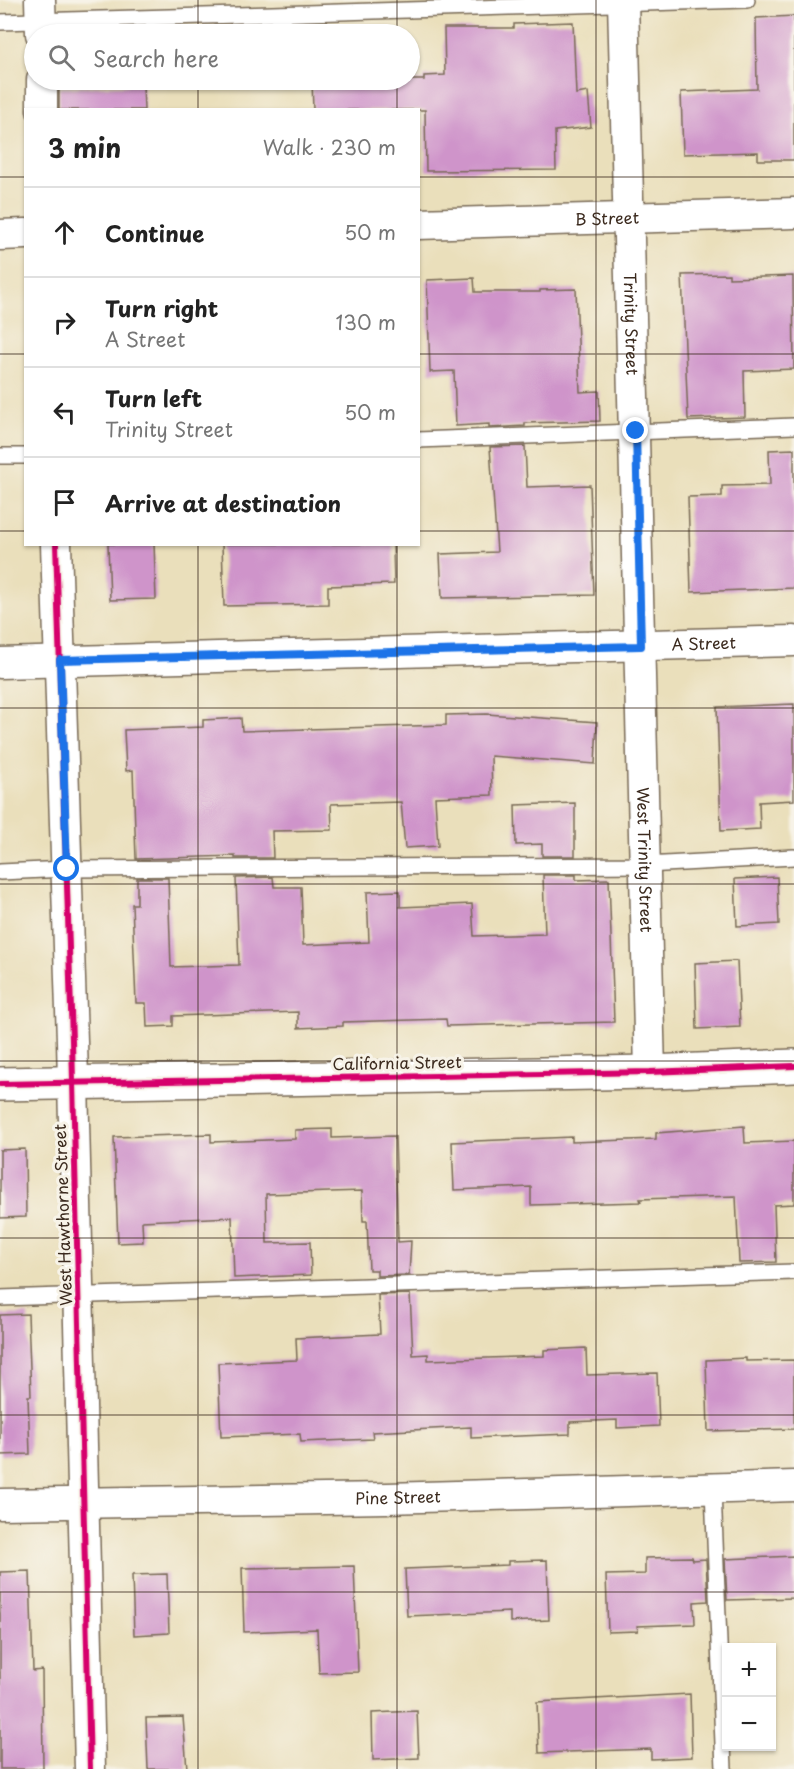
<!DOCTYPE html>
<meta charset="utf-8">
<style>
body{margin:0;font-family:"Playpen Sans",sans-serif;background:#f6f6f6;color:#222}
.controls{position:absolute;right:18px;bottom:18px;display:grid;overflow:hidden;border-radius:0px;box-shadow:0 2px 4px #0004}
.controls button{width:54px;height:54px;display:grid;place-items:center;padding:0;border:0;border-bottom:2px solid #e0e0e0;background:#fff;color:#222;font:30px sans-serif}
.stop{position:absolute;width:18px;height:18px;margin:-14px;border:4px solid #1a73e8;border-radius:50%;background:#fff}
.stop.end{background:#1a73e8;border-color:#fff;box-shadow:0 2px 6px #0008}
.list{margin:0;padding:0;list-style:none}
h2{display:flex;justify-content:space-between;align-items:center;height:78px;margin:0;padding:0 24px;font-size:26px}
h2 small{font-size:20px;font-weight:400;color:#767676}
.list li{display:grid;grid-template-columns:39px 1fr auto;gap:18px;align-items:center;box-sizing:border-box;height:90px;padding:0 24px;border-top:2px solid #e0e0e0}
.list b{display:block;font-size:22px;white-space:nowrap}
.list p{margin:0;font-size:20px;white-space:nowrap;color:#767676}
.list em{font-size:20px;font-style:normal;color:#767676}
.icon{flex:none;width:33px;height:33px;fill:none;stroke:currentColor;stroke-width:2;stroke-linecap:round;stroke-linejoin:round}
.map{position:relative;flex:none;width:794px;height:1769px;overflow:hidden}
.search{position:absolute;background:#fff;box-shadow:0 2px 4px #0004;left:24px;top:24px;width:396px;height:66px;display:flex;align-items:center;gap:15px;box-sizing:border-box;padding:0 21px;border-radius:33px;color:#767676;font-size:22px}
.panel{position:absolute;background:#fff;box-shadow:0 2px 4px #0004;left:24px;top:108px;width:396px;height:438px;border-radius:0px}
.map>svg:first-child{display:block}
</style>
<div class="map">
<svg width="794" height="1769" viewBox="0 0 794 1769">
<rect width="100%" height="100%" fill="#f7f3e8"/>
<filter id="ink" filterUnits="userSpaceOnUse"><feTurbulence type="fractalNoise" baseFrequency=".0167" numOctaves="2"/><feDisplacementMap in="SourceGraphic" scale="12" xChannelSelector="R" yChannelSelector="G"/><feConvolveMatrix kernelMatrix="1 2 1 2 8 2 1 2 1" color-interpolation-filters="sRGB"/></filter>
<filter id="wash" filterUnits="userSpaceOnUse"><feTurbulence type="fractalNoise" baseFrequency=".008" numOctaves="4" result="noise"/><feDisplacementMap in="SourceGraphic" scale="24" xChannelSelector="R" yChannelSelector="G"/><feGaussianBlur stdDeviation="1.35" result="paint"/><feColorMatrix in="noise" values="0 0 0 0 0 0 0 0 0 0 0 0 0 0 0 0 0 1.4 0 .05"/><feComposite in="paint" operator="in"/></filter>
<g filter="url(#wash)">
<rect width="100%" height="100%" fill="#eadfbb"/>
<g id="blocks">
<g fill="#cf94ca">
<polygon points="794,16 794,160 758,160 758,152 683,154 681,92 757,89 756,18"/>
<polygon points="573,22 576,94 588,92 591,127 555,131 556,170 426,171 425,110 313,110 312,80 424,80 424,76 445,75 444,28 514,28 514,24"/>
<polygon points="143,85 144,110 59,110 59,88"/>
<polygon points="729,274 729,278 793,276 794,369 744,371 745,417 688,419 682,275"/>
<polygon points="474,278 475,292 540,292 540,290 576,289 580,392 599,391 600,421 525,423 525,426 489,428 489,424 456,426 454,371 430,372 427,280"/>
<polygon points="525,446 527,487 590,485 594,595 442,598 440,554 497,552 490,447"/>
<polygon points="794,449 794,588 691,592 688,497 722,496 722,486 770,485 769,450"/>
<polygon points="108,544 154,544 156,599 110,600"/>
<polygon points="222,544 393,544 394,584 328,586 328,604 224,606"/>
<polygon points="794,704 794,800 759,802 760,829 721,831 717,707"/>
<polygon points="487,714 597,722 595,764 491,756 492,795 435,797 438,846 405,848 401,802 331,804 332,830 272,831 273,858 235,858 235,856 136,859 133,770 126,771 124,730 203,727 203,720 241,718 242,731 446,725 446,715"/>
<polygon points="575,803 575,856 542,856 542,844 516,845 515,805"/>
<polygon points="543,875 576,875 576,880 609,879 614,1022 447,1026 446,1019 343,1022 343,1026 298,1028 298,1012 173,1016 173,1026 147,1027 146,1003 136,1003 132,904 137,904 137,878 168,878 171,967 239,965 236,878 273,877 274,887 301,887 303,945 369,942 367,892 400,891 400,907 472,904 474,936 545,934"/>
<polygon points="777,877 779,924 737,926 735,879"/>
<polygon points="737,961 740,1027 697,1029 695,963"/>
<polygon points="744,1126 745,1143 794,1141 794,1204 774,1205 776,1262 739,1263 736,1196 640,1199 641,1202 531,1205 531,1187 454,1190 452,1142 572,1137 572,1142 656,1139 656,1133"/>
<polygon points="332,1129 332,1138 395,1136 398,1242 411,1241 409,1275 377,1276 377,1270 369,1270 367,1221 363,1221 362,1191 266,1194 267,1243 310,1242 311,1275 234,1278 232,1217 142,1221 143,1242 118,1243 114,1137 211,1134 211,1142 295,1139 295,1130"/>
<polygon points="25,1149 26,1217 0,1218 0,1150"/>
<polygon points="410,1294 413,1355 428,1354 428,1360 544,1356 544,1350 586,1348 587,1375 657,1373 659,1426 617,1428 617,1420 570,1422 570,1434 471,1438 471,1427 372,1432 373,1439 301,1442 300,1434 221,1437 218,1363 297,1360 296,1338 380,1334 378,1295"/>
<polygon points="28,1314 31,1396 28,1396 30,1454 0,1455 0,1315"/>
<polygon points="746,1358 746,1361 794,1360 794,1429 708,1431 706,1360"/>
<polygon points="794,1556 794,1598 727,1600 725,1559"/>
<polygon points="692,1557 693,1560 706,1559 708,1601 694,1602 695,1624 637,1626 638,1631 608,1632 606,1575 645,1574 645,1558"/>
<polygon points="547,1560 549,1620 510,1622 510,1612 407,1616 405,1569 508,1565 508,1561"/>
<polygon points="354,1566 358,1672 319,1673 317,1629 244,1632 242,1568"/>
<polygon points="30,1571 33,1671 42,1670 43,1769 0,1769 0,1572"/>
<polygon points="167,1574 169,1633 134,1635 132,1575"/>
<polygon points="690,1694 692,1757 651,1759 651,1749 539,1753 537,1702"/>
<polygon points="417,1711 419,1758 373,1760 372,1713"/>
<polygon points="183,1717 187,1769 148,1769 146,1718"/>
</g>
</g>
</g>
<g filter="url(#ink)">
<use href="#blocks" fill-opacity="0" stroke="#786955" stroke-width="1.5"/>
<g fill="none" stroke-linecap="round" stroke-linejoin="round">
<defs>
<g id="service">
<polyline points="0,22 747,0"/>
<polyline points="418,440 794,426"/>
<polyline points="0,456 26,456"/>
<polyline points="0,872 67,869 646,865 794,857"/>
<polyline points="0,1298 794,1272"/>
<polyline points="713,1490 724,1769"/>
</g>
<g id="minor">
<polyline points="40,0 41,34"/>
<path id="s1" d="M623 0 650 1072"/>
<polyline points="42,80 42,110"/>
<path id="s2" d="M418 224 794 213"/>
<polyline points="0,235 26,234"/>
<polyline points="56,544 72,1041 90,1769"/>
<path id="s3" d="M0 663 794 641"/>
<path id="s4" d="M0 1504 387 1498 794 1486"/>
</g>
<polyline id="tertiary" points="0,1084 650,1072 794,1066"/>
</defs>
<use href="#service" stroke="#786955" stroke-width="18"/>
<use href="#minor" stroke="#786955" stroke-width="33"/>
<use href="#tertiary" stroke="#786955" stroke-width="36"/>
<use href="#service" stroke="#fff" stroke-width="15"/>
<use href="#minor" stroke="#fff" stroke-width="30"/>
<use href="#tertiary" stroke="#fff" stroke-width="33"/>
<defs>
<g id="cycleway">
<polyline points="56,544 72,1041 90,1769"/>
<polyline points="0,1084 650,1072 794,1066"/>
</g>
</defs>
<use href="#cycleway" stroke="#f7f3e8" stroke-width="10"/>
<use href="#cycleway" stroke="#d6006c" stroke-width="6"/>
</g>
</g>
<g fill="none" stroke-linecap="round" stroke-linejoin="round" filter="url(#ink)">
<polyline stroke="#1a73e8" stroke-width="8" points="67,869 60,660 641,646 636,431"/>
</g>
<path fill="none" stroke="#3b2a1e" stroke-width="1.5" stroke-opacity="0.55" d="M198 0V34M397 0V34M596 0V1769M198 80V110M397 80V110M0 177H26M418 177H794M0 354H26M418 354H794M0 531H26M418 531H794M198 544V1769M397 544V1769M0 708H794M0 884H794M0 1061H794M0 1238H794M0 1415H794M0 1592H794"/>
<g text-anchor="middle" stroke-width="6" stroke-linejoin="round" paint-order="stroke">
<g font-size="16" fill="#3b2a1e" stroke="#f7f3e8">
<text dy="6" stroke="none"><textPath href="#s2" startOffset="189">B Street</textPath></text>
<text dy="6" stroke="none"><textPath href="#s1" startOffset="324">Trinity Street</textPath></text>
<text dy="6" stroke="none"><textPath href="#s3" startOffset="704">A Street</textPath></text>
<text dy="6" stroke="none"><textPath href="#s1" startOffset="860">West Trinity Street</textPath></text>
<text transform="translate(397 1063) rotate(-1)" y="6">California Street</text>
<text transform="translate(63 1215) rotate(-92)" y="6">West Hawthorne Street</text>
<text dy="6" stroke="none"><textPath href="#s4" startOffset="398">Pine Street</textPath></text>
</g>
</g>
</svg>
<div class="controls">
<button>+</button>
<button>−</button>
</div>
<div class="stop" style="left:67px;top:869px"></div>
<div class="stop end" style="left:636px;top:431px"></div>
<div class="search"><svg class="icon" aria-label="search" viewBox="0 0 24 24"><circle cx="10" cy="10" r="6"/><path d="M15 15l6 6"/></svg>Search here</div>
<section class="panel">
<h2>3 min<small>Walk · 230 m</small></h2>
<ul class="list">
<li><svg class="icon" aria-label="ahead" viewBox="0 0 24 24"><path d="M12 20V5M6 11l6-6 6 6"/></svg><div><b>Continue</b></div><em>50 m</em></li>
<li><svg class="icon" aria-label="right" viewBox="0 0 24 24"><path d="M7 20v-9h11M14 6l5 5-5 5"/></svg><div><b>Turn right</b><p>A Street</p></div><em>130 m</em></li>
<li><svg class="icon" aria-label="left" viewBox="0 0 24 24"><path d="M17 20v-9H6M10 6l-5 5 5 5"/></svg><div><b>Turn left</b><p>Trinity Street</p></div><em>50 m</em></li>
<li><svg class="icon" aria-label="arrive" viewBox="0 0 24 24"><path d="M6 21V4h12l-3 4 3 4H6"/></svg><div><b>Arrive at destination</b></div></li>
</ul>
</section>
</div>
